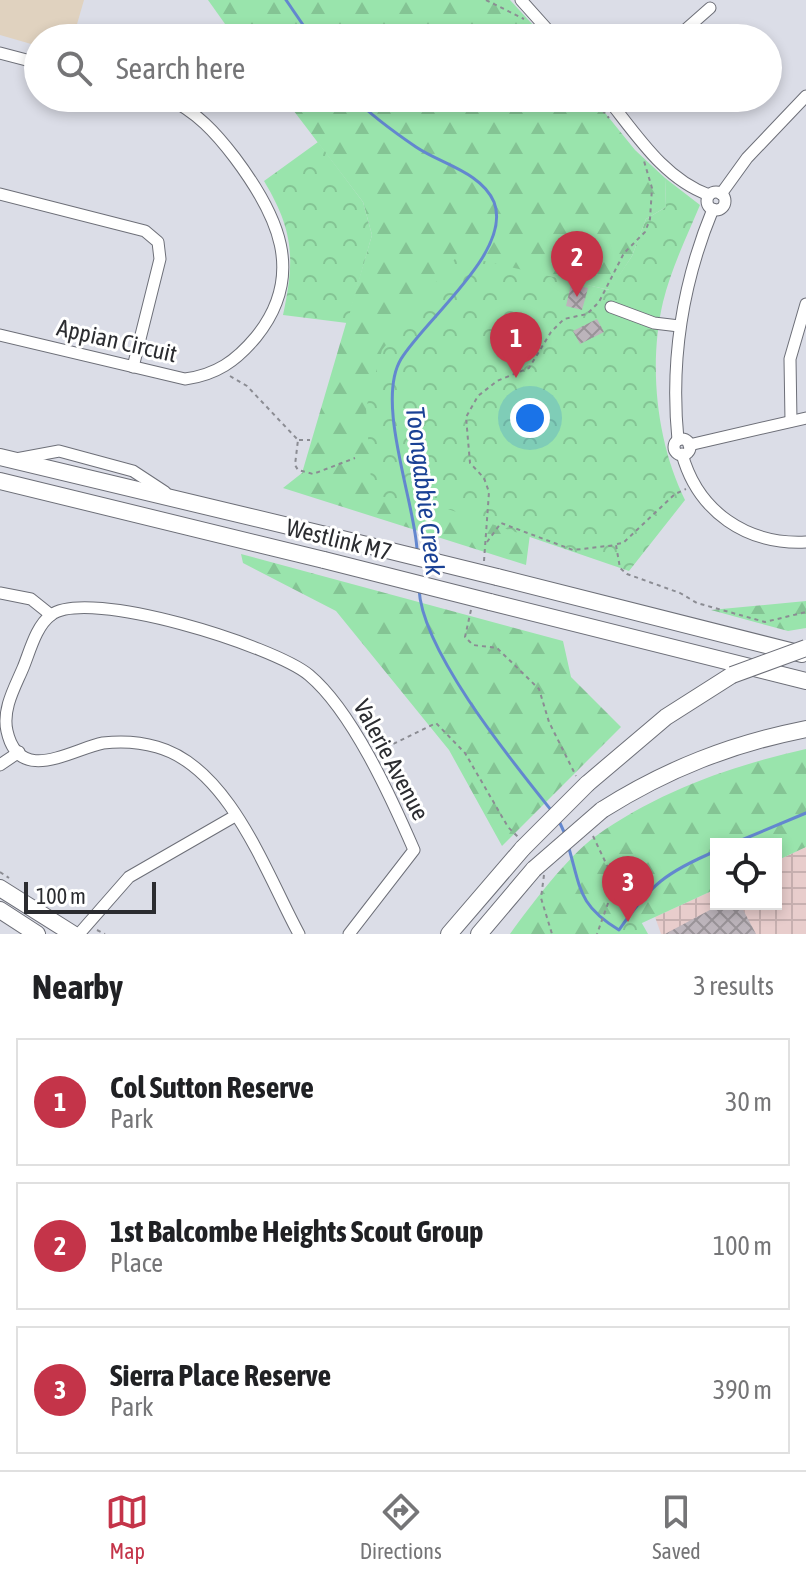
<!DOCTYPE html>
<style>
body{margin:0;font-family:"Asap Condensed",sans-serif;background:#f6f6f6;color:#202124}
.controls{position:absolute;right:24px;bottom:24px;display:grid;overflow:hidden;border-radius:0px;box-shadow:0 4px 12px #0003}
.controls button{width:72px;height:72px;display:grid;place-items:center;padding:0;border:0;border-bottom:2px solid #e0e0e0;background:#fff;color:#202124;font:40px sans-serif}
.scale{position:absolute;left:24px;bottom:20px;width:132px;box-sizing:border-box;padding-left:8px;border:4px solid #2b2c30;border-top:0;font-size:22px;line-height:28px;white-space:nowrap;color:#2b2c30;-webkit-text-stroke:6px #fff;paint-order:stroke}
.you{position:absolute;left:530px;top:418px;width:28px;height:28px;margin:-20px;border:6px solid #fff;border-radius:50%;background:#1a73e8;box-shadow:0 0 0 12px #1a73e833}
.badge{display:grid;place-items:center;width:52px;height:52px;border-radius:50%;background:#c43449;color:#fff;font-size:26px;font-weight:700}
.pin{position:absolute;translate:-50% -66px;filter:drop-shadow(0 2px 4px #0008)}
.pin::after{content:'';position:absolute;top:42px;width:28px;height:24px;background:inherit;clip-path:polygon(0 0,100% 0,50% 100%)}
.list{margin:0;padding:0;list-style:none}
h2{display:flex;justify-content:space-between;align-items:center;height:104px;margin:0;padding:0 32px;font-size:34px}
h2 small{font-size:26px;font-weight:400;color:#757577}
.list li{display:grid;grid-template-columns:52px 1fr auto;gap:24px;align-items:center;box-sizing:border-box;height:128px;margin:0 16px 16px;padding:0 16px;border:2px solid #e0e0e0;border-radius:0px}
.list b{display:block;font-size:30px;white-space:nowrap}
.list p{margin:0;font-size:26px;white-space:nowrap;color:#757577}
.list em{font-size:26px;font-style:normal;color:#757577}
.icon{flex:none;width:44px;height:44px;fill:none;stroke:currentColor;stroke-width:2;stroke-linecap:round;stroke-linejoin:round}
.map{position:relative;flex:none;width:806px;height:934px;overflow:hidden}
.search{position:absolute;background:#fff;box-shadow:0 4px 12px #0003;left:24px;right:24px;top:24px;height:88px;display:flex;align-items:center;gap:20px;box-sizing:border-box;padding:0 28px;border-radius:44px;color:#757577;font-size:30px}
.sheet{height:536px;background:#fff}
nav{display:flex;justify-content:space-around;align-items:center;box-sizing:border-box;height:112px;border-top:2px solid #e0e0e0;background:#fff;font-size:22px;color:#757577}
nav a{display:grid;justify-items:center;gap:4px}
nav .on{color:#c43449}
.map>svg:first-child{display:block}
</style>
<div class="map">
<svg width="806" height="934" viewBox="0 0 806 934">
<defs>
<pattern id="industrial-grid" width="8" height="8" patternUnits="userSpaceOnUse" patternTransform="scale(2)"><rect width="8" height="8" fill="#e8cdcc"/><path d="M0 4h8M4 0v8" fill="none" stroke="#c7b0b0"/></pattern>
<pattern id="forest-firs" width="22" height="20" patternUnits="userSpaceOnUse" patternTransform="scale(2)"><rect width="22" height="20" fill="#99e4ac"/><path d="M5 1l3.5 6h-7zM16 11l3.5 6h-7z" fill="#84c494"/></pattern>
<pattern id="park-crowns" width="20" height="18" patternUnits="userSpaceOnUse" patternTransform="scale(2)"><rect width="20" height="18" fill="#99e4ac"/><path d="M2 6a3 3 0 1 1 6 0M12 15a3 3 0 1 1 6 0" fill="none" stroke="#84c494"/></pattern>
<pattern id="building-cross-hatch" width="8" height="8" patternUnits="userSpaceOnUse" patternTransform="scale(2)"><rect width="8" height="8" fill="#bcb4bb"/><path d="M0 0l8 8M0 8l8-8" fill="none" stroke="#999398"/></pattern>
</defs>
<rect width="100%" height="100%" fill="#dbdde7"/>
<polygon fill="url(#industrial-grid)" points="806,847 806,934 661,934 655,917 716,889 716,904 776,904 776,861"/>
<polygon fill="#e0d2bf" points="0,0 84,0 73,38 38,38 38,46 0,35"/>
<g fill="url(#forest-firs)">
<polygon points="208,0 510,0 545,38 235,38"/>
<polygon points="284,98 593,98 635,150 665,178 666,207 646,219 632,256 610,290 563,280 526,565 283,488 302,473 372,235 363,202"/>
<polygon points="241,554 563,641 571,677 621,727 502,846 449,750 336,611 243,563"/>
<polygon points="806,601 806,628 788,631 711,610"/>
<path d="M806 749V847L776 861V844H716V889L618 934H510C530 906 568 856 596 836 659 791 731 766 806 749Z"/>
</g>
<g fill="url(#park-crowns)">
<path d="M318 142 363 202 372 235 347 323 283 315C295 259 294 231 264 181Z"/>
<path d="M665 178 700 205C687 236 671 269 663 302 648 366 657 443 685 500L629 571 439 506 372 495 366 408 382 350 458 255 609 290 632 256 646 219 666 207Z"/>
<polygon points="634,909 648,934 594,934"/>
</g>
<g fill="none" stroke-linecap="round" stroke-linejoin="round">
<g stroke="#6387cf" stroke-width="3">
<polyline points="286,0 312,38"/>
<path d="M354 98C373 117 394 132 416 147 441 164 481 172 494 202 513 251 425 319 401 359 375 402 415 503 417 550"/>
<path d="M419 589C422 651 511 760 551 810"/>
<polyline points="558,819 565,834"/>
<polyline points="732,844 806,813"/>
<path d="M568 845C581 889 578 905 619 930 650 885 666 872 716 851"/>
</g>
</g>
<g fill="url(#building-cross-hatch)">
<polygon points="571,284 588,288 582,310 566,306"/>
<polygon points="597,319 604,332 580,344 573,331"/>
<polygon points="721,904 740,904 756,934 665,934"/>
</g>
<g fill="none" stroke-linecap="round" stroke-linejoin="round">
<defs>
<g id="minor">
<polyline points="521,0 555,38"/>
<polyline points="676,38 710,8"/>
<polyline points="0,53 38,63"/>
<path d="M607 98C636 134 664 179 709 195"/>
<circle cx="716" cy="201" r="9"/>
<polyline points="0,194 145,231 158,242 160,259 133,367"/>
<polyline points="721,194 747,158 806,96"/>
<polyline points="611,307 654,323 679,326"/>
<path d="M0 335 185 379C216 375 236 361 256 337 307 274 277 214 235 158 216 133 196 111 167 98"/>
<polyline points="791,421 790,359 806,304"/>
<circle cx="682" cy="447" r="8"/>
<path d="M678 440C670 359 682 284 713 209"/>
<polyline points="689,445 806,418"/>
<path d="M682 454C698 512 747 545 806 542"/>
<polyline points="16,459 59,451 133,471 165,492"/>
<polyline points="0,593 31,599 51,615"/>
<polyline points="0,765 19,752"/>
<polyline points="79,934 129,877 235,816"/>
<path d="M299 934C266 873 229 767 157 747 140 742 120 741 103 743 72 749 19 786 7 731 2 709 15 687 23 668 30 651 36 626 51 615 88 587 274 646 309 675 352 711 391 797 414 850L349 934"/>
</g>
<g id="highway">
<polyline points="0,457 330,536"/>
<polyline points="0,481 324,560"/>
<polyline points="497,577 802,654"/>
<polyline points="490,602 806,681"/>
<polyline points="587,784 666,717 732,675"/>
<path d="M602 810C667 769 731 744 806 729"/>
<polyline points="0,888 73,934"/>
<polyline points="0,910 37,934"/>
<polyline points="449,934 523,848"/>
<polyline points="479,934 534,869"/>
</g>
</defs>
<use href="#minor" stroke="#6d6f78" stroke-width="13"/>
<use href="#highway" stroke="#6d6f78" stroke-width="18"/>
<g stroke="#8b8c93" stroke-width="2" stroke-dasharray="4 4" stroke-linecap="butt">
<polyline points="486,0 524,19"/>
<polyline points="592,98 609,118"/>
<polyline points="230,376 247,386 298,440 295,465 298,470 313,474 355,458"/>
<polyline points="299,440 310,440"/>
<polyline points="487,542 501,523 573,550 616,545 620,568 627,574 680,593 697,603 765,622 806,612"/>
<polyline points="617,544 623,543 675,494 686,489"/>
<polyline points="484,561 489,492 484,478 470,463 466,417 478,396 497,381 529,368 551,332 564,319 587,314 599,302 624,253 645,232 650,219 652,188 644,161"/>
<polyline points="471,610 465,637 473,645 497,648 539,689 549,722 576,776"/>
<polyline points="379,751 436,723 465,753 508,827 518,837"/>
<polyline points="593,836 612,876 612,892 597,934"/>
<polyline points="0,872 9,878"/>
<polyline points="544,875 541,898 552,934"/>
<polyline points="97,930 105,934"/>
</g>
<use href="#minor" stroke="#fff" stroke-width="11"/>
<use href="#highway" stroke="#fff" stroke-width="16"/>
<defs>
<g id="highway-bridge">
<polyline points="330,536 497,577"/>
<polyline points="324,560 490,602"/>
<polyline points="732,675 806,648"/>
<polyline points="523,848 587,784"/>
<polyline points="534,869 602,810"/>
</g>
</defs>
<use href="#highway-bridge" stroke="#6d6f78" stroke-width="18" stroke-linecap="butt"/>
<use href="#highway-bridge" stroke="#fff" stroke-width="16"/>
</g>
<g text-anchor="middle" stroke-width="6" stroke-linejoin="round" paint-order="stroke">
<g font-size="24" fill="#2b2c30" stroke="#fff">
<text transform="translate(117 341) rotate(13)" y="8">Appian Circuit</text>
<text transform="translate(339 540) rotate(14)" y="8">Westlink M7</text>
<text transform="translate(391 760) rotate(62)" y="8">Valerie Avenue</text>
</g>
<g font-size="26" font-style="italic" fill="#1a4195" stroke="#fff">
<text transform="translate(425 491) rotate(83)" y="9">Toongabbie Creek</text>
</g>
</g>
</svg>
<div class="controls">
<button><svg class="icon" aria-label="locate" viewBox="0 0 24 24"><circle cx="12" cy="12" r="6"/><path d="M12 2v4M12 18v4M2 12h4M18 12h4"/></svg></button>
</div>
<div class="scale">100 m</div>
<div class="you"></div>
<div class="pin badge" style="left:516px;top:378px">1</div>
<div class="pin badge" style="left:577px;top:297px">2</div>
<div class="pin badge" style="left:628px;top:922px">3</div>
<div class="search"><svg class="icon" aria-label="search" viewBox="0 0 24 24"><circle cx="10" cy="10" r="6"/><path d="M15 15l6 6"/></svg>Search here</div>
</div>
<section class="sheet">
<h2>Nearby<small>3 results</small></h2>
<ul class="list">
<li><span class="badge">1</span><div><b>Col Sutton Reserve</b><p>Park</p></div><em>30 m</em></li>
<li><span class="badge">2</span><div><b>1st Balcombe Heights Scout Group</b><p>Place</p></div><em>100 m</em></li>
<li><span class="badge">3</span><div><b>Sierra Place Reserve</b><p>Park</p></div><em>390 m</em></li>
</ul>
</section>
<nav>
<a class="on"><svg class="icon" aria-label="map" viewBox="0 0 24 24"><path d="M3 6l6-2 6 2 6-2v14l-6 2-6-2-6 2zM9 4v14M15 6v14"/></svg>Map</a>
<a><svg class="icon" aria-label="directions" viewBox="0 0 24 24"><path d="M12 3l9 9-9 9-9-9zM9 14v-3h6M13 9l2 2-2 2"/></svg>Directions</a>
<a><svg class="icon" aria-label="saved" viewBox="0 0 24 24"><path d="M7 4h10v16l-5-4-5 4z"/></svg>Saved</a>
</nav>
